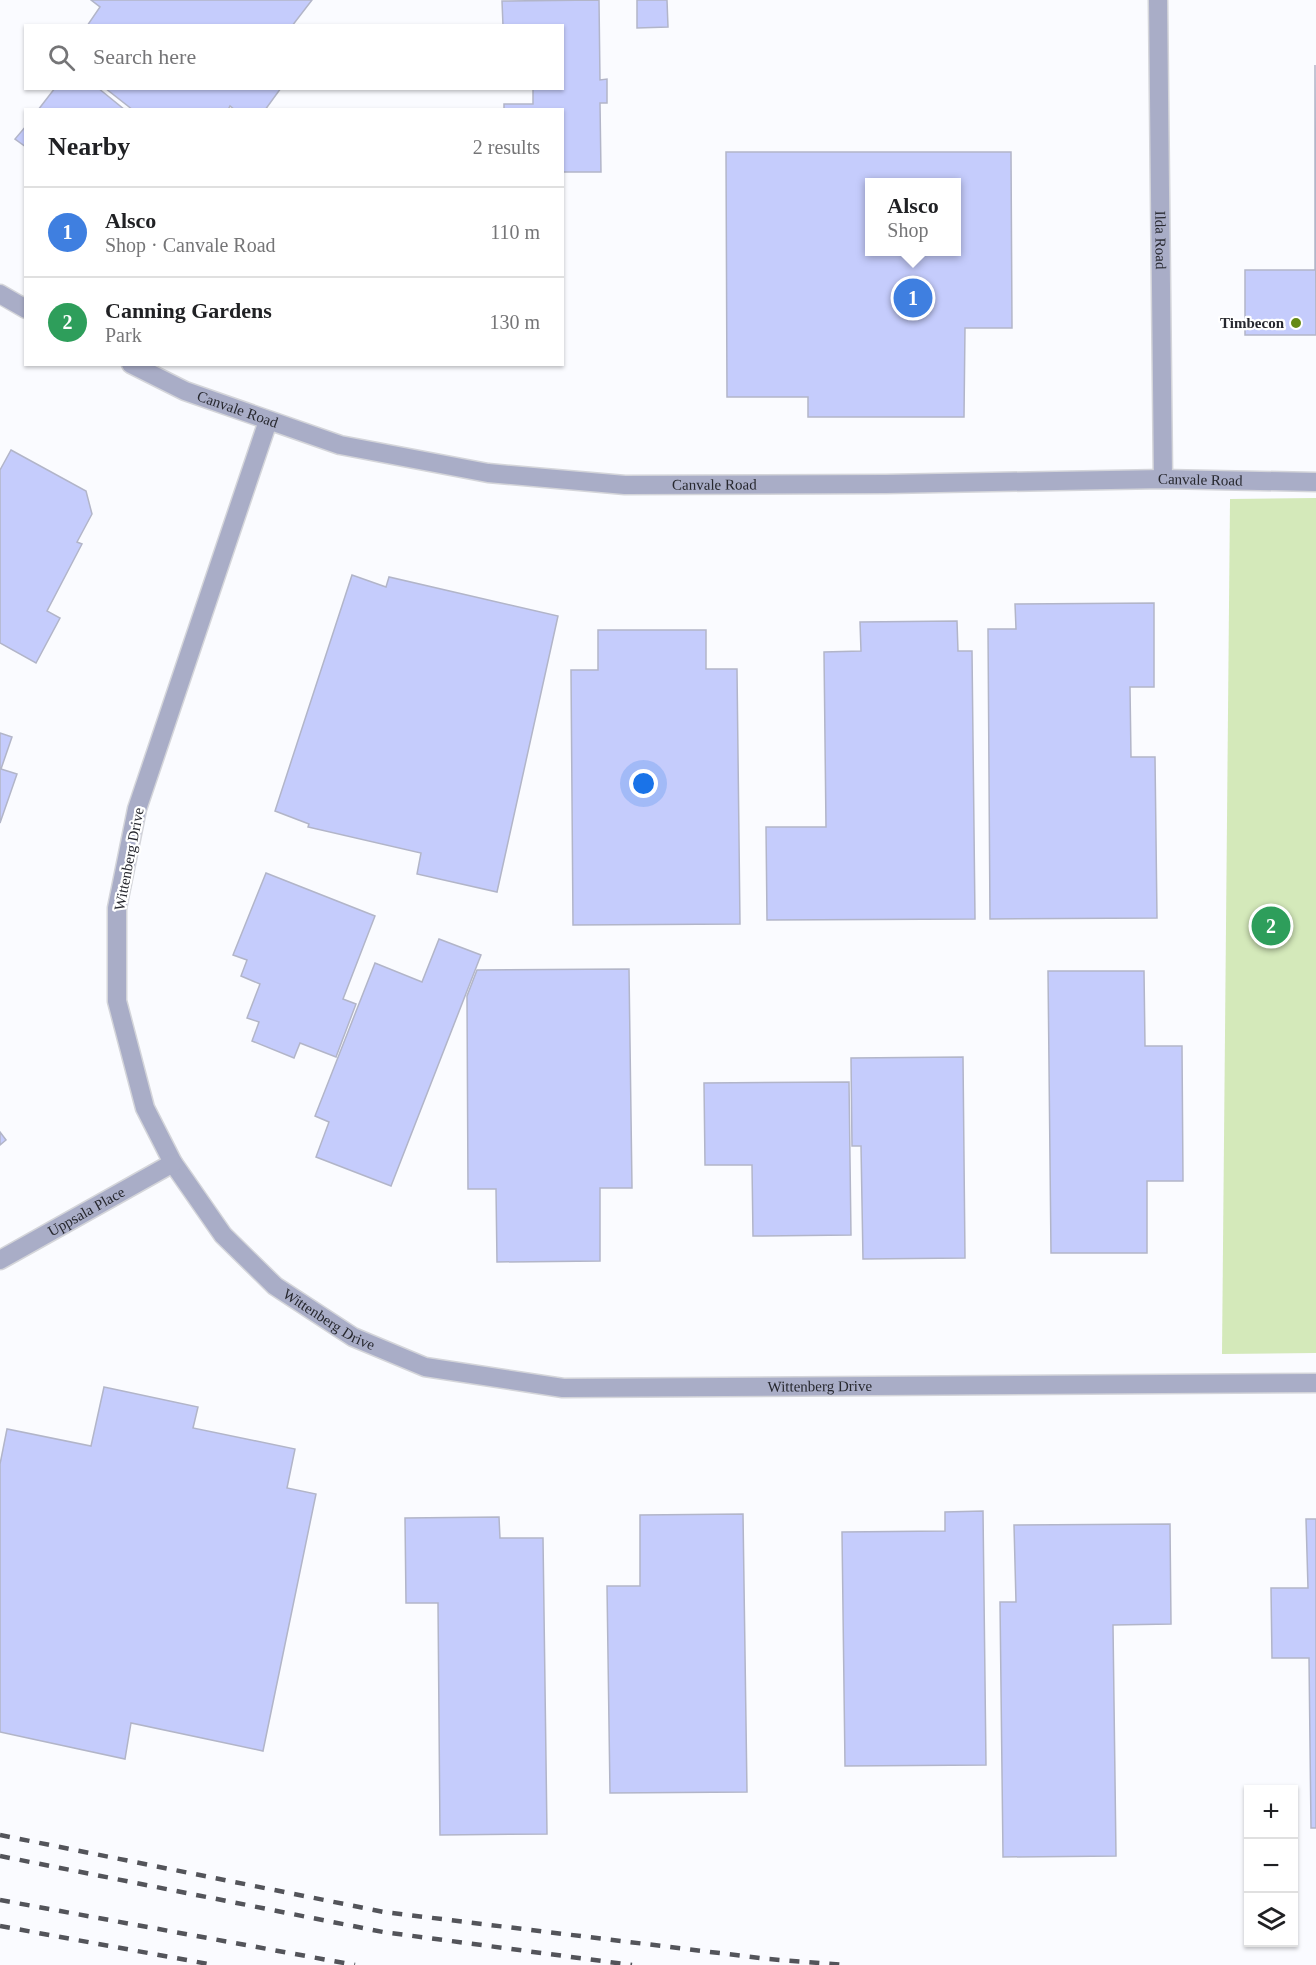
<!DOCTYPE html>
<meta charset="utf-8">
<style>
body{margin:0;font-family:Georgia,serif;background:#f2f2f2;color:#202124}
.controls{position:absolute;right:18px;bottom:18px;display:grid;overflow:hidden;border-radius:0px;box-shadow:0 2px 4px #0004}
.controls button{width:54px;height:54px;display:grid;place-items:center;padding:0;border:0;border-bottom:2px solid #e0e0e0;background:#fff;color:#202124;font:30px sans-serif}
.you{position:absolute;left:644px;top:784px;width:21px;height:21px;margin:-15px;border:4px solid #fff;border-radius:50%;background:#1a73e8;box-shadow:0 0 0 9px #1a73e833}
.badge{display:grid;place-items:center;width:39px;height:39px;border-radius:50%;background:#7c3aed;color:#fff;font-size:20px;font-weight:700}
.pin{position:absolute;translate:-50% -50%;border:3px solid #fff;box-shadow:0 2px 6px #0006}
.popup{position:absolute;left:865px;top:178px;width:96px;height:78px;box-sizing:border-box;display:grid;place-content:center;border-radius:0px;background:#fff;filter:drop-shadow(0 2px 4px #0005);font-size:20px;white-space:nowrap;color:#757577}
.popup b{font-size:22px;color:#202124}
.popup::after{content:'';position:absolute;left:50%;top:100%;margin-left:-12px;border:12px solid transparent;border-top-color:#fff}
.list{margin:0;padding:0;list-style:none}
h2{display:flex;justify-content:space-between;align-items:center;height:78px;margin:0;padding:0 24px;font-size:26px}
h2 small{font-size:20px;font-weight:400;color:#757577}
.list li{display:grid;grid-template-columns:39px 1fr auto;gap:18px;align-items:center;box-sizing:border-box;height:90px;padding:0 24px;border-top:2px solid #e0e0e0}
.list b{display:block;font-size:22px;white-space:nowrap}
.list p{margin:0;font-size:20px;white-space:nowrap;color:#757577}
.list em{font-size:20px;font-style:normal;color:#757577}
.icon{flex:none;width:33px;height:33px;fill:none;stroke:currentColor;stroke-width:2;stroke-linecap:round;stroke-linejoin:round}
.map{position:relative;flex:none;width:1316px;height:1965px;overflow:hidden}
.search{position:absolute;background:#fff;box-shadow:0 2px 4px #0004;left:24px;top:24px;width:540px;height:66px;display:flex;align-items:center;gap:15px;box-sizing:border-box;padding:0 21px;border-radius:0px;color:#757577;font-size:22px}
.panel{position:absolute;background:#fff;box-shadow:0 2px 4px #0004;left:24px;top:108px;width:540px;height:258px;border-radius:0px}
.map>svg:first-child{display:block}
</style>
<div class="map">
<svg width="1316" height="1965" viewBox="0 0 1316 1965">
<rect width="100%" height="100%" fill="#fafbff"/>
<polygon fill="#d4e9ba" points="1316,498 1316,1353 1222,1354 1230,499"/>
<g fill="#c5ccfc" stroke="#b2b5c8" stroke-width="1.5" fill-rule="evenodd">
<polygon points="91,0 312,0 292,26 87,26 100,7"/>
<polygon points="599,0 600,80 607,79 607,103 600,103 601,172 562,172 562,110 504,110 504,104 533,104 533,88 562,88 562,26 503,26 502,1"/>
<polygon points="637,0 667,0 668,27 637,28"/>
<polygon points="1315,65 1316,335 1245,335 1245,270 1315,270"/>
<polygon points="55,88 98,88 125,110 38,110"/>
<polygon points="105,88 281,88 265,110 235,110 230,106 228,110 133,110"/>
<polygon points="26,126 26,147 15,139"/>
<path d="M726 152H1011L1012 328H965L964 417H808V397H727ZM870 182H956V252H870Z"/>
<polygon points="11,450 86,491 92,514 77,542 82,544 47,611 60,618 36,663 0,643 0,470"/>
<polygon points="352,575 386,587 389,577 558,616 497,892 417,874 421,853 308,827 309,824 275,811"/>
<polygon points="1154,603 1154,687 1130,687 1131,757 1155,757 1157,918 990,919 988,629 1016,629 1015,604"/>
<polygon points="957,621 958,651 972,651 975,919 767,920 766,827 826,827 824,652 861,651 860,622"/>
<polygon points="598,630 706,630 706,669 737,669 740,924 573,925 571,670 598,670"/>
<polygon points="0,733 12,737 1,769 17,774 0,823"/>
<polygon points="266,873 375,916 343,999 356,1004 336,1057 300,1043 294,1058 252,1041 259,1022 247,1018 260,984 241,976 247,960 233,955"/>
<polygon points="439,939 481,955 391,1186 316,1157 329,1122 315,1116 375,963 422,982"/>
<polygon points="629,969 632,1188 600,1188 600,1261 497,1262 496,1189 468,1189 467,996 477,970"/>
<polygon points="1048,971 1144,971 1145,1046 1182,1046 1183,1181 1147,1181 1147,1253 1051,1253"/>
<polygon points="963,1057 965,1258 863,1259 861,1146 852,1146 851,1058"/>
<polygon points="849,1082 851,1235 753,1236 752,1165 705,1165 704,1083"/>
<polygon points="0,1132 6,1140 0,1145"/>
<polygon points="104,1387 198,1407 193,1428 295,1449 287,1488 316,1494 263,1751 131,1723 125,1759 0,1732 0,1464 7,1429 91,1446"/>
<polygon points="983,1511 986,1765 845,1766 842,1532 945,1531 945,1512"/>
<polygon points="743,1514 747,1792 610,1793 607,1586 640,1586 640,1515"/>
<polygon points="499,1517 500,1538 543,1538 547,1834 440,1835 438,1603 406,1603 405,1518"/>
<polygon points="1306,1519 1316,1519 1316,1828 1311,1828 1309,1658 1272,1658 1271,1588 1308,1588"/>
<polygon points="1170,1524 1171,1624 1113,1625 1116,1856 1003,1857 1000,1602 1016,1602 1014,1525"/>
</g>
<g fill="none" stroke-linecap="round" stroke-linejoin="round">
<defs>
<g id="minor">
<path id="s1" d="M1158 0 1163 479"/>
<polyline points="0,294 26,309"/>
<path id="s2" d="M131 364 185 391 340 445 488 473 625 485 886 484 1163 479 1316 482"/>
<path id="s3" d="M268 421 137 809 117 908V1001L145 1108 173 1163 223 1235 275 1286 353 1337 425 1367 563 1388 1316 1383"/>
<path id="s4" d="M0 1260 173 1163"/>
</g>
</defs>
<use href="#minor" stroke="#d4d5da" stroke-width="21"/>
<use href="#minor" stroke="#a9adc7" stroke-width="18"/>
<g stroke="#53545a" stroke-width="4.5" stroke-dasharray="10 10" stroke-linecap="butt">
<polyline points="0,1835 384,1912 768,1959 845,1965"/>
<polyline points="0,1856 383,1932 632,1965"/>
<polyline points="0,1900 355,1965"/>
<polyline points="0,1926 214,1965"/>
</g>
</g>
<circle fill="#658a13" stroke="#fff" stroke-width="2" cx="1296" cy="323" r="6"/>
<g text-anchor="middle" stroke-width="4.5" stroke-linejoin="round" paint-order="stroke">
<g font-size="15" fill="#27282f" stroke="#fff">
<text dy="5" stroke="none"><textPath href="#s1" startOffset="240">Ilda Road</textPath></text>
<text dy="5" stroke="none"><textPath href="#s2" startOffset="116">Canvale Road</textPath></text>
<text dy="5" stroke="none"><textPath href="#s2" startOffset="1088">Canvale Road</textPath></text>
<text dy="5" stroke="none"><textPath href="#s2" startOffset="602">Canvale Road</textPath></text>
<text transform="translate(129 859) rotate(-79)" y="5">Wittenberg Drive</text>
<text dy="5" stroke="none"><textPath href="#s4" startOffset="99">Uppsala Place</textPath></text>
<text dy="5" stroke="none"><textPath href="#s3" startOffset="1000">Wittenberg Drive</textPath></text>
<text dy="5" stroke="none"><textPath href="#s3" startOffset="1504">Wittenberg Drive</textPath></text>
</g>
<g font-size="15" font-weight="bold" fill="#27282f" stroke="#fff" text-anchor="end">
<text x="1284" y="328">Timbecon</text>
</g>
</g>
</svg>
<div class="controls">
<button>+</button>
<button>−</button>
<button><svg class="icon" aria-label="layers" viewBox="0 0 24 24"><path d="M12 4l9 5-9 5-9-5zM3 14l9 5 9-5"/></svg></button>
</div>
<div class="you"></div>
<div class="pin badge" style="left:913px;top:298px;background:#3f7fe0">1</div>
<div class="popup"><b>Alsco</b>Shop</div>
<div class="pin badge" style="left:1271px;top:926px;background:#2e9e5b">2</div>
<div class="search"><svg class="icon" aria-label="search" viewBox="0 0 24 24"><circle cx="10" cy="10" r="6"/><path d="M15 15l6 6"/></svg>Search here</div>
<section class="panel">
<h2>Nearby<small>2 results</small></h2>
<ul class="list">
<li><span class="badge" style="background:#3f7fe0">1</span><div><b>Alsco</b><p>Shop · Canvale Road</p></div><em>110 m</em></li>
<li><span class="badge" style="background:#2e9e5b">2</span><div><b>Canning Gardens</b><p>Park</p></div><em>130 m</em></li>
</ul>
</section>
</div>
